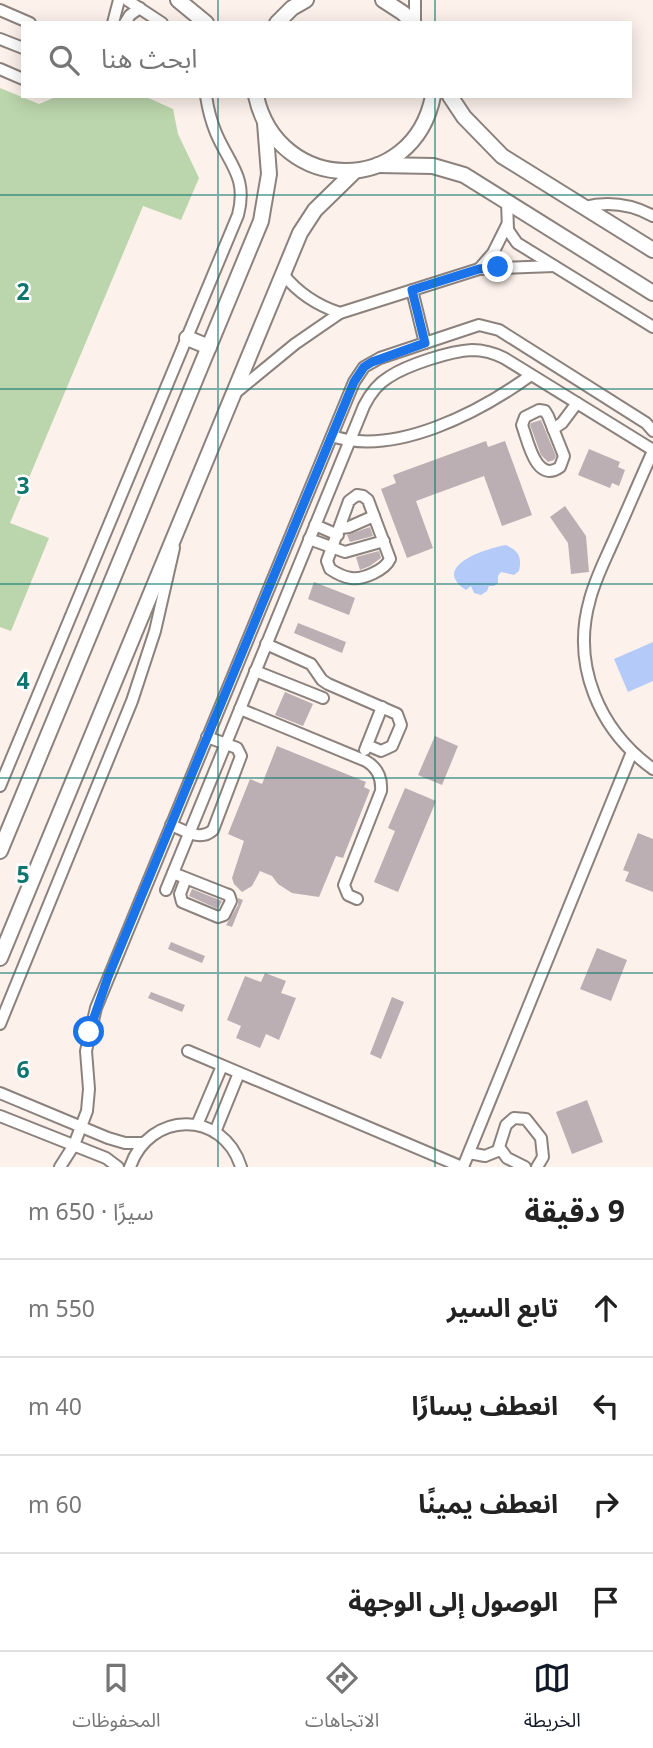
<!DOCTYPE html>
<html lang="ar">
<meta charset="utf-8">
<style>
body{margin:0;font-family:"Noto Sans","Noto Sans Arabic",sans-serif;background:#f2f2f2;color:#222;direction:rtl}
.stop{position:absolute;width:21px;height:21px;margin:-16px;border:5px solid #1a73e8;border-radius:50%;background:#fff}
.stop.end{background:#1a73e8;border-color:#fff;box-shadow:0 2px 7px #0008}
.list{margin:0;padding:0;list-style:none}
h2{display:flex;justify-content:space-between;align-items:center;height:91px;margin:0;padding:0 28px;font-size:30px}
h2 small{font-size:23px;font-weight:400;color:#767676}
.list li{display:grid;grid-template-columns:46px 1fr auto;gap:21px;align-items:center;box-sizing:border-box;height:98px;padding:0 28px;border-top:2px solid #e0e0e0}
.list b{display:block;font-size:26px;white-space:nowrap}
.list em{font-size:23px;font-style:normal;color:#767676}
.icon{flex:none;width:38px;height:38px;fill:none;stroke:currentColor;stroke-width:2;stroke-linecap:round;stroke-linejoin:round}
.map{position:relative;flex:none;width:653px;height:1167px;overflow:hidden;direction:ltr}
.search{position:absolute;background:#fff;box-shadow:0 4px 18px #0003;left:21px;right:21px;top:21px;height:77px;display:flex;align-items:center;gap:18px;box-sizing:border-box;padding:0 24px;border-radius:0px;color:#767676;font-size:26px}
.sheet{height:483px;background:#fff}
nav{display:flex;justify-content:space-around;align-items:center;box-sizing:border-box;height:98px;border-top:2px solid #e0e0e0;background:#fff;font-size:19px;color:#767676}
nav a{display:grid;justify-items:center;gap:4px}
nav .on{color:#111827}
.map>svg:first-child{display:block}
</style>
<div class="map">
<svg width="653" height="1167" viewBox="0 0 653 1167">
<rect width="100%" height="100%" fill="#fcf1eb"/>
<polygon fill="#bbd5ac" points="0,88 39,104 58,96 144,96 173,109 178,134 199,178 181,220 143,206 10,523 49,538 11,631 0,627"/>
<g fill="#b4caf9">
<path d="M506 545C519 551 522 557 519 571L514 575 501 572 498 576V583L494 586H489L487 591 481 595 474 593 471 586 466 590C429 566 488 548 506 545Z"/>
<polygon points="653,642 653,681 628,692 614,659"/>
</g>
<g fill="#bbafb3">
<polygon points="541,420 556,456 554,460 548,462 541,455 530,425 531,423"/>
<polygon points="486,441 488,447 505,441 532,515 502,526 484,476 416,501 433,548 407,558 381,489 396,483 393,475"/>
<polygon points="589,449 620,462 618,467 625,470 619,486 612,483 610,488 578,475"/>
<polygon points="565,506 586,536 589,572 571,574 568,543 550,517"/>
<polygon points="370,527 373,536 350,542 347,535"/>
<polygon points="379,551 381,558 370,566 360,570 356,557"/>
<polygon points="314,582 355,598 349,615 308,599"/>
<polygon points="298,623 346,642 342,653 294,633"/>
<polygon points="285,692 313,704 303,726 275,715"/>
<polygon points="435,736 458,746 442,785 418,775"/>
<polygon points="277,746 366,782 364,787 370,790 343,858 336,856 319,897 292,893 278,884 272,876 260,871 252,886 242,892 234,884 232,878 244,841 228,834 250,779 262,784"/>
<polygon points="405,788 436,801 398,892 374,882 395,831 388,828"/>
<polygon points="638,833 653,839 653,892 625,881 629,872 623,870"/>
<polygon points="192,889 222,901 218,909 189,896"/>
<polygon points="238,898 243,900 232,927 226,925 238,905"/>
<polygon points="171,942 205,956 202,963 168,949"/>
<polygon points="597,948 627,960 611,1001 580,989"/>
<polygon points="265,973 286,981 281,993 296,998 279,1040 266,1034 260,1048 236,1038 241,1026 227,1020 245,976 261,982"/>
<polygon points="151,992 185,1005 182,1012 148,998"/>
<polygon points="392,997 404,1002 381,1059 370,1054"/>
<polygon points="587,1100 603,1142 572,1154 556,1112"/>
</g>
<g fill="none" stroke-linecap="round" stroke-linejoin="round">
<defs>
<g id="minor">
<polyline points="127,0 162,23"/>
<polyline points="415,0 415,23"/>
<polyline points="0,10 30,23"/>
<polyline points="113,23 119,0"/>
<polyline points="125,23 130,15 140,8"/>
<polyline points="0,39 23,48"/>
<polyline points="0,69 23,79"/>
<polyline points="507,201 508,230 517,243 653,327"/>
<path d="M584 207C609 201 631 204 653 216"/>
<polyline points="479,269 493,253 507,225"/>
<path d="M283 274C298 293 316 305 340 313"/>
<polyline points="412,290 425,343"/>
<polyline points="234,394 295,344 340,313 479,269 554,266"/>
<path d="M539 410 545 411 548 416 564 456 560 467C536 484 528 441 522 425L525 417Z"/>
<polyline points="553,429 562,423 577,403"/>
<path d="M332 436C395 457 480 412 531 375"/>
<path d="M653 451C639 482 626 513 612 544 604 562 595 580 590 599 571 665 599 730 653 769"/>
<path d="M357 495 363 496 368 500 390 559C385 570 363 580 351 578 344 577 336 573 330 569L327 561 349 501Z"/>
<polyline points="315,525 338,535"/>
<polyline points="341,528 349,527 374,516"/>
<polyline points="309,539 345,552 384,541"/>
<polyline points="266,644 311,664 322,680 328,684 397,714 401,725 392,746 381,751 367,745"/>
<polyline points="255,671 323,698"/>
<path d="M240 709 366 761C378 768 382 778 381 791L344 885 348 895 357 899"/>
<polyline points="365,750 382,707"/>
<path d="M0 786 238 215C248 177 229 164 216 133 211 121 208 109 206 96"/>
<path d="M171 825C184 830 200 842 213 830L241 756 237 748 207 737"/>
<polyline points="173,873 226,894 229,895 231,901 224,915 218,917 182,902 180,894 186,878"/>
<path d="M166 890 364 406C370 394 377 384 389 377 407 365 450 351 472 350 483 350 494 353 504 358L653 450"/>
<polyline points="0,1024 132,701 155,631 174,548"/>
<polyline points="188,1051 462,1167"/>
<polyline points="0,1093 108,1138 125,1143 142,1143"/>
<polyline points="0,1116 106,1158 118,1167"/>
<polyline points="197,1125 222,1066"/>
<polyline points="215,1132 239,1073"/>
<polyline points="469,1153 485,1156 500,1150"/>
<polyline points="60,1167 74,1145 87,1111 89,1089 86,1051 96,1008 354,382 364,367 380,358 479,325 499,330 646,423 653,431"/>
<path d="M130 1167C149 1111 223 1109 241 1167"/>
<polyline points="463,1167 632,752"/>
<polyline points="525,1167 507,1158 499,1147 506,1125 514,1118 526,1119 541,1138 543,1157 537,1167"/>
</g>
<g id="major">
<polyline points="178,0 206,23"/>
<polyline points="383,0 403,13 413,23"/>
<polyline points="277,23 292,8 306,0"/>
<path d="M256 96C278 195 413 197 433 96"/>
<polyline points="450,96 464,117 502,156 653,250"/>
<polyline points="378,165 433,166 464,175 653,293"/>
<polyline points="187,338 209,347"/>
<polyline points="0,851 261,221 269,174 265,123"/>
<polyline points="0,958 300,233 315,210 355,171"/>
</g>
</defs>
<use href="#minor" stroke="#8c827d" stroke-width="14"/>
<use href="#major" stroke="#8c827d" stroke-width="18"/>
<use href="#minor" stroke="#fff" stroke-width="10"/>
<use href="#major" stroke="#fff" stroke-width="14"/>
</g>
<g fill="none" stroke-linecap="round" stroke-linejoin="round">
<polyline stroke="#1a73e8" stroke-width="9" points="89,1032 108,977 354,382 364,367 372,362 425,343 412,290 479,269 498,267"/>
</g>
<path fill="none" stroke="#0f766e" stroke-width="2" stroke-opacity="0.55" d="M218 0V23M435 0V23M218 96V1167M435 96V1167M0 195H653M0 389H653M0 584H653M0 778H653M0 973H653"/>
<g font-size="23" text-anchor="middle" font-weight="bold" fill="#0f766e" stroke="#fff" stroke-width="5" stroke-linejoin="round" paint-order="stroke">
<text x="23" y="300">2</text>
<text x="23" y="494">3</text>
<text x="23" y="689">4</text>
<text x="23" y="883">5</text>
<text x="23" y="1078">6</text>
</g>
</svg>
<div class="stop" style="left:89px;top:1032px"></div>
<div class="stop end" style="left:498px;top:267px"></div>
<div class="search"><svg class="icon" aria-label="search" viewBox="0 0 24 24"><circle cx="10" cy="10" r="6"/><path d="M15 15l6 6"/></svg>ابحث هنا</div>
</div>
<section class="sheet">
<h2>9 دقيقة<small>سيرًا · 650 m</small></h2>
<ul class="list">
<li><svg class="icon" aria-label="ahead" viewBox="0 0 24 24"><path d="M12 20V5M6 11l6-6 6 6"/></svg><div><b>تابع السير</b></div><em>550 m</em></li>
<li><svg class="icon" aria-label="left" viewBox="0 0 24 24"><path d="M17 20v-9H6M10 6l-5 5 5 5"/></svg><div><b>انعطف يسارًا</b></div><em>40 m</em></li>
<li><svg class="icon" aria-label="right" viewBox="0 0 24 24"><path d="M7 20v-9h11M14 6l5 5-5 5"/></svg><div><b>انعطف يمينًا</b></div><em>60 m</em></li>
<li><svg class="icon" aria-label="arrive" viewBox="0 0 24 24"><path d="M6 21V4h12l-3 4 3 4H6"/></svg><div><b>الوصول إلى الوجهة</b></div></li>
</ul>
</section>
<nav>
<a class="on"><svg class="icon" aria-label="map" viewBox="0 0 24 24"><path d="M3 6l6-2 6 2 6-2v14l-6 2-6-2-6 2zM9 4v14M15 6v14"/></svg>الخريطة</a>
<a><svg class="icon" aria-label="directions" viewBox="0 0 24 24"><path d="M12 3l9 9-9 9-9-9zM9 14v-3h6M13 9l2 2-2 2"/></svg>الاتجاهات</a>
<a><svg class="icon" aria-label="saved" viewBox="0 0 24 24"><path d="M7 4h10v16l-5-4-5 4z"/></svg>المحفوظات</a>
</nav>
